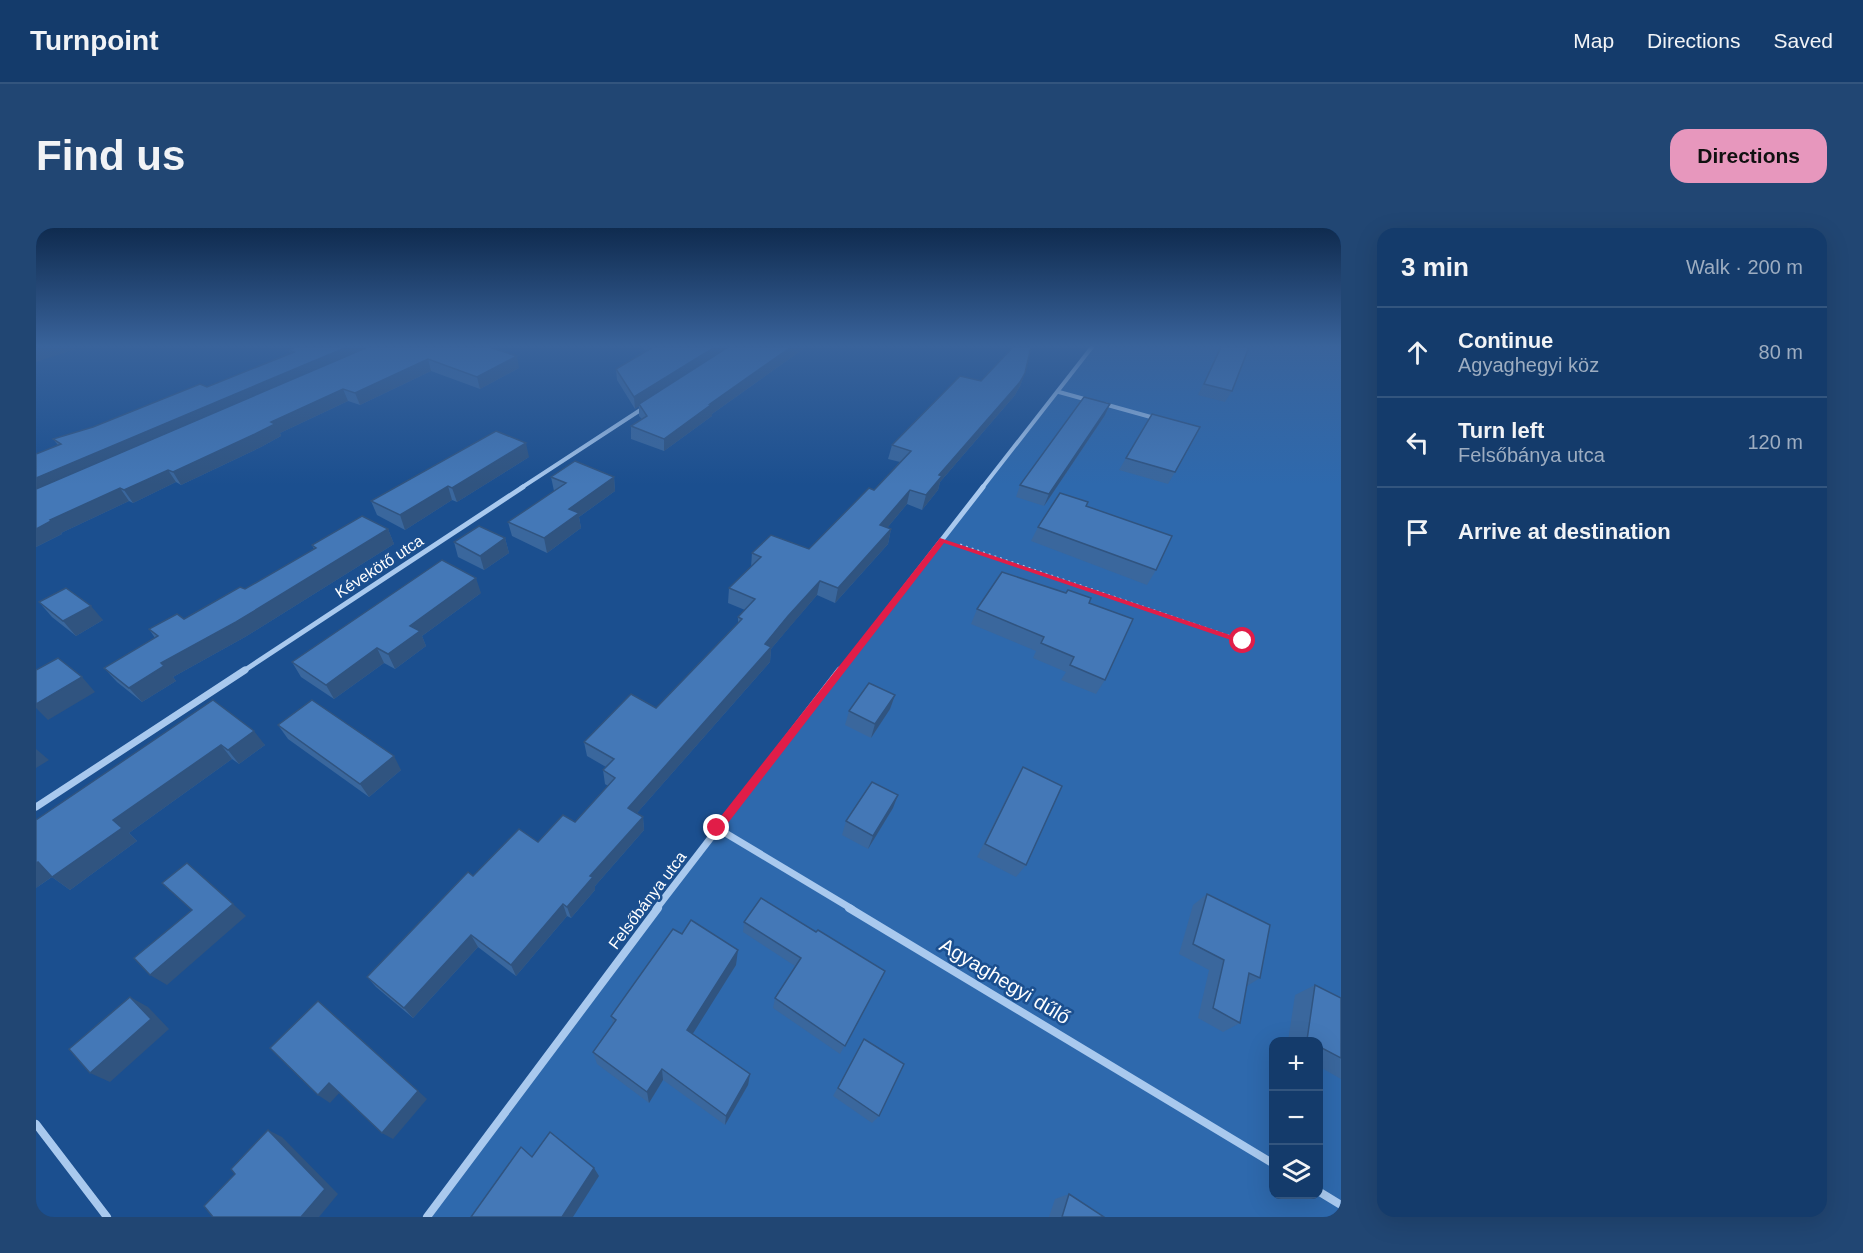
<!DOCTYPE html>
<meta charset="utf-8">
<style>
body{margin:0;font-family:Helvetica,sans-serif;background:#214673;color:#f1f3f6}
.controls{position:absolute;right:18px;bottom:18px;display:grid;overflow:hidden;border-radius:12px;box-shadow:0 6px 24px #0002}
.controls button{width:54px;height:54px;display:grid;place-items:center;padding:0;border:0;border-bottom:2px solid #33557e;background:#143b6b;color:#f1f3f6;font:30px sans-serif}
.stop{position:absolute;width:18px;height:18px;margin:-14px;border:4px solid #e11d48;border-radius:50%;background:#fff}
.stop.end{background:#e11d48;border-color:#fff;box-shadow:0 2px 6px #0008}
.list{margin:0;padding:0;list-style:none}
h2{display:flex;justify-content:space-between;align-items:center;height:78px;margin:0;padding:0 24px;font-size:26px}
h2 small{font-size:20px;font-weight:400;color:#9dadc1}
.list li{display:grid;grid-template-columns:39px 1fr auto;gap:18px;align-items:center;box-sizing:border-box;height:90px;padding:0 24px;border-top:2px solid #33557e}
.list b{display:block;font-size:22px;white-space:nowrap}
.list p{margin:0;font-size:20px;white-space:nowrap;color:#9dadc1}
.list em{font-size:20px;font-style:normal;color:#9dadc1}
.icon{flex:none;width:33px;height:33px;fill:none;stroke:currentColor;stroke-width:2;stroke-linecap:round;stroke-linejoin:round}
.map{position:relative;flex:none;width:1305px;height:989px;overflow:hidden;border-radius:18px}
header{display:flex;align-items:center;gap:36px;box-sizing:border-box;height:84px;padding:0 30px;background:#143b6b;border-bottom:2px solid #33557e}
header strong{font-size:28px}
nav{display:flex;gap:33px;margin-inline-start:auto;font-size:21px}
.intro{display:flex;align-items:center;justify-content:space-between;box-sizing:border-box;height:144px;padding:0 36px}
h1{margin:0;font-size:42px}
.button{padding:15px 27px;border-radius:18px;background:#e797bd;color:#111;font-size:21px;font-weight:700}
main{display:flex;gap:36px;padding:0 36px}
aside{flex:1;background:#143b6b;border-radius:18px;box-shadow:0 6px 24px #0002}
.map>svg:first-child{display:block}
</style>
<header>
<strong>Turnpoint</strong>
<nav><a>Map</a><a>Directions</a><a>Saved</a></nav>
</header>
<div class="intro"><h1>Find us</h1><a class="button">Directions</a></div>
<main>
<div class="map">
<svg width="1305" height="989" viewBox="0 0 1305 989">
<rect width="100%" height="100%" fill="#1b4f8f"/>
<path fill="#2e69ad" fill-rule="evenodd" d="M1056 119H1305V989H391L681 600ZM1238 814H1282V966H1238Z"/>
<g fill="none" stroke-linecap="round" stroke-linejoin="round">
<polyline stroke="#a9c9ee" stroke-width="3" stroke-dasharray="2 4" stroke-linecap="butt" points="924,317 1207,413"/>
<g stroke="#a9c9ee" stroke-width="4">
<polyline points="1023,164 1052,172"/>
<polyline points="1068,176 1122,191"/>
<polyline points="485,260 609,179"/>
<polyline points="946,260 1056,119"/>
</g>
<g stroke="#a9c9ee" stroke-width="5">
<polyline points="206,444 487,259"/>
<polyline points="803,444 947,259"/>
</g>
<g stroke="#a9c9ee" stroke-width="7">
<polyline points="0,579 209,442"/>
<polyline points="681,600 816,681"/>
<polyline points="620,681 804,442"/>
</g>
<g stroke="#a9c9ee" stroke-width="8">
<polyline points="813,680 1238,936"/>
<polyline points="0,896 71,989"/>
<polyline points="1282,963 1305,977"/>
<polyline points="391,989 622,680"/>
</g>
</g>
<g fill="#3a679d">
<polygon points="260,119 483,140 444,161 395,143 324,177 312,173 244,205 245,208 225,219 145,257 140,254 97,275 93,273 25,305 26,306 0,319 22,217 17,211 57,199 171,159 254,125 252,122"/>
<polygon points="608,119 770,119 676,186 676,188 628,223 595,211 595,198 606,191 603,188 603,178 599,181 581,152 580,141 609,124"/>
<polygon points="1162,119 1181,119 1179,122"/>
<polygon points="1184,119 1213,119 1196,163 1189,174 1162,167"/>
<polygon points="989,145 984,158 979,167 904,254 902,262 886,282 871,276 851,300 855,301 852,316 799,375 781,367 750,403 735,421 734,434 601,585 607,589 608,602 559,658 559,662 535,690 531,688 480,748 442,719 377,790 340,759 331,749 437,648 539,594 572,558 569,556 567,542 570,539 551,528 548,514 620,480 702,396 702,389 709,382 692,375 693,360 715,339 716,325 773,321 838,262 864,234 852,231 856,217 945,153"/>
<polygon points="1069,187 1008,278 980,269 984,257"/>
<polygon points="493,229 421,274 416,272 369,302 341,287 335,273"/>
<polygon points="1090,230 1139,244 1132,256 1083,242"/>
<polygon points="515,249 578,249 579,263 543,289 545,300 511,325 476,308 472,294 518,263"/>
<polygon points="1002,299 1120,342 1111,357 995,313"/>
<polygon points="352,301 358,316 209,409 137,449 140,453 106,474 81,454 68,440 119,410 113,401 148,391 209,361 278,321 276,317"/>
<polygon points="469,310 473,325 448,342 422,329 418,314"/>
<polygon points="445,365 386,408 390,418 359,441 348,435 298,471 265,449 256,434"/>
<polygon points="3,374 67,392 40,408 16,389"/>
<polygon points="1053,375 1069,452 1060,466 1025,452 1030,444 997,430 1000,423 935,396 941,381"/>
<polygon points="859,467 854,481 835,510 809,497 813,483"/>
<polygon points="177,472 229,517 203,536 196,531 93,605 101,613 34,662 16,649 0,660"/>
<polygon points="242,497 365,542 333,569 252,511"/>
<polygon points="987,539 990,637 980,649 941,629 979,553"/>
<polygon points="857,580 832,621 806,607 810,593"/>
<polygon points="1171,666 1224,750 1211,758 1204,795 1187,804 1162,790 1173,742 1143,726 1157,677"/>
<polygon points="708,694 780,704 849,743 804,826 737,780 739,770 759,738 707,704"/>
<polygon points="700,737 656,806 714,846 712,857 689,897 627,852 613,875 561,836 557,824 577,796 575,788"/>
<polygon points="1279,757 1305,770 1305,851 1282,838 1282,813 1252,813 1259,767"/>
<polygon points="828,811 843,888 836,895 797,868"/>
<polygon points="1033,966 1068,989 1013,989 1019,971"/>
</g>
<g fill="#305480">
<polygon points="0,119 46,119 0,134"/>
<polygon points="311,119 343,119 0,268 0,250"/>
<polygon points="679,119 697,119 603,176 603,178 599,181 598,169"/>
<polygon points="755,119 770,119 676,186 676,188 628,223 628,211 674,176"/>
<polygon points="481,128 483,140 444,161 441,149"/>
<polygon points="392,131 395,143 324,177 319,165"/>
<polygon points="989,145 984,158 979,167 904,254 902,262 886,282 890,267 903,247"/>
<polygon points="307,161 312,173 244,205 245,208 225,219 145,257 137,244 235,194"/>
<polygon points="1074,176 1069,187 1008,278 1013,266"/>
<polygon points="490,215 493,229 421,274 416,260"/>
<polygon points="132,242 140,254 97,275 88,262"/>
<polygon points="578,249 579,263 543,289 545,300 511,325 508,310 533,281"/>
<polygon points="412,258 416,272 369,302 364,287"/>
<polygon points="84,260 93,273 25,305 26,306 0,319 0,301 14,292"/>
<polygon points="874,262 871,276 841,312 844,297"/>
<polygon points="352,301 358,316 209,409 137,449 140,453 106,474 93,460 125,435"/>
<polygon points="855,301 852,316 799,375 802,360"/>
<polygon points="469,310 473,325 448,342 444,328"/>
<polygon points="440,350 445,365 386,408 390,418 359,441 352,426 374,398"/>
<polygon points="784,353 781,367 735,421 734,434 594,593 592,580 752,388"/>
<polygon points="55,378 67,392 40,408 27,393"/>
<polygon points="341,420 348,435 298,471 290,457"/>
<polygon points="46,449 59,464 12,492 0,480 0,476"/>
<polygon points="859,467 854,481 835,510 839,496"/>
<polygon points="218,503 229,517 203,536 192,522"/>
<polygon points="185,517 196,531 93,605 101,613 34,662 16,649 77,592"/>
<polygon points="0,521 13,532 0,540"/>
<polygon points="358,528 365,542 333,569 324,556"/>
<polygon points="862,567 857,580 832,621 837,608"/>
<polygon points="607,589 608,602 559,658 559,662 535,690 531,679 554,648"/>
<polygon points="2,634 20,646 0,660 0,635"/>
<polygon points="197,676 210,688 131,757 114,747"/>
<polygon points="527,676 531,688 480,748 475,737"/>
<polygon points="435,707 442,719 377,790 368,780"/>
<polygon points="702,722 700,737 651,815 651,802"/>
<polygon points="94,769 112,779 133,801 74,854 54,845"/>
<polygon points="293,783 391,871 357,911 346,905"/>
<polygon points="626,841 627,852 613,875 611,864"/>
<polygon points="714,846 712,857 689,897 690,888"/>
<polygon points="293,855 305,863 294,875 282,867"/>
<polygon points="232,902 246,909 302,966 283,989 265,989"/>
<polygon points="558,940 563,948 537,989 526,989"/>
</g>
<g fill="#4478b7" stroke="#305480" stroke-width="1.5">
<polygon points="260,119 311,119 0,250 0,226 25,216 17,211 57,199 164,156 171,159 258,124 252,122"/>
<polygon points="332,119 453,119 481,128 441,149 392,131 319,165 307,161 235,194 239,196 219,206 137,244 132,242 88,262 84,260 14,292 15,293 0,301 0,261"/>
<polygon points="617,119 679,119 598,169 580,141"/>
<polygon points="692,119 755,119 674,176 676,176 628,211 595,198 611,188 603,176"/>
<polygon points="977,119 995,119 989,145 984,154 903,247 906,248 890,267 874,262 844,297 855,301 802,360 784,353 752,388 729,416 735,419 592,580 607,589 554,648 557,649 531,679 527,676 475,737 435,707 368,780 331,749 432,644 437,648 483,601 502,614 527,587 539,594 579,550 567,542 578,531 548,514 595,466 620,480 706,391 702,389 719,371 693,360 725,329 716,325 735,307 773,321 833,260 838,262 875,223 856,217 924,148 945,153"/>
<polygon points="1185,119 1213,119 1196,163 1168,156"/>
<polygon points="1048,169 1074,176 1013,266 984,257"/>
<polygon points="1116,186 1164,199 1139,244 1090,230"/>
<polygon points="460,203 490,215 416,260 412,258 364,287 335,273"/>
<polygon points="539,233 578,249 533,281 543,285 508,310 472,294 530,255 515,249"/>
<polygon points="1024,265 1052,274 1050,278 1136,308 1120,342 1002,299"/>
<polygon points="326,288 352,301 200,394 125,435 128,438 93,460 68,440 122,408 113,401 141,386 148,391 204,359 209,361 280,320 276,317"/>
<polygon points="443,298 469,310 444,328 418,314"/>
<polygon points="406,332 440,350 374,398 384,403 352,426 341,420 290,457 256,434"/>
<polygon points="966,344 1030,365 1032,362 1055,370 1053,375 1097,391 1069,452 1034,437 1038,429 1005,415 1008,409 941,381"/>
<polygon points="30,360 55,378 27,393 3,374"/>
<polygon points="22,430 46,449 0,476 0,442"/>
<polygon points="833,455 859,467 839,496 813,483"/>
<polygon points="177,472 218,503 192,522 185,517 77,592 86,600 16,649 2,634 0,635 0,592"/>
<polygon points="276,472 358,528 324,556 242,497"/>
<polygon points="987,539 1026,558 990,637 949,616"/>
<polygon points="836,554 862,567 837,608 810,593"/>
<polygon points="151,635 197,676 114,747 98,730 156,682 126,655"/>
<polygon points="1171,666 1234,697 1224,750 1213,745 1204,795 1177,780 1188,732 1157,716"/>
<polygon points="725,670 780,704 782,702 849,743 809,818 739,770 765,730 708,694"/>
<polygon points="655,692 702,722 651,802 714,846 690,888 626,841 611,864 557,824 580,792 575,788 637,701 646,706"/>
<polygon points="1279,757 1305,770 1305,830 1282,818 1282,813 1274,813 1271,812"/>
<polygon points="94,769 115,791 54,845 33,821"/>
<polygon points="282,773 382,863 346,905 293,855 282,867 234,820"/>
<polygon points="828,811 868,836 843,888 802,860"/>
<polygon points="232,902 289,961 265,989 177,989 168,978 199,946 195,941"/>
<polygon points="514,904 558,940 526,989 435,989 485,919 496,929"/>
<polygon points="1033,966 1068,989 1026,989"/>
</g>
<linearGradient id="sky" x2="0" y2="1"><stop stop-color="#0f2b4f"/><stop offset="0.46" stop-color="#39639b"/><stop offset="1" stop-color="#39639b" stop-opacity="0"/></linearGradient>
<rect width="1305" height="257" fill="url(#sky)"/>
<polygon fill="#e11d48" points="904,310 1212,413 1204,415 908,315 685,604 678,604 678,597"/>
<g text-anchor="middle" stroke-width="5" stroke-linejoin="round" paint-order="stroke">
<g font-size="16" fill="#fff" stroke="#1b4f8f">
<text transform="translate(343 338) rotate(-33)" y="6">Kévekötő utca</text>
<text transform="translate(611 672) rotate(-53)" y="6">Felsőbánya utca</text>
</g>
<g font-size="20" fill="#fff" stroke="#1b4f8f">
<text transform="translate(969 753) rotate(31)" y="7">Agyaghegyi dűlő</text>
</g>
</g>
</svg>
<div class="controls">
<button>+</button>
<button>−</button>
<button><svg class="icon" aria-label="layers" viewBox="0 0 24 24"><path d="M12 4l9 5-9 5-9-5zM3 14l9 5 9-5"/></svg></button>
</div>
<div class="stop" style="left:1207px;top:413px"></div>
<div class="stop end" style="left:681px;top:600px"></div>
</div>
<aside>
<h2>3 min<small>Walk · 200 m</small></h2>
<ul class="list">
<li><svg class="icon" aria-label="ahead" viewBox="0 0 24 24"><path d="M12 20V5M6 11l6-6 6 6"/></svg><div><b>Continue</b><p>Agyaghegyi köz</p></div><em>80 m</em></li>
<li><svg class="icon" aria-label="left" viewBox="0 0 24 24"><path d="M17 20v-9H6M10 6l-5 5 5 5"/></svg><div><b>Turn left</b><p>Felsőbánya utca</p></div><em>120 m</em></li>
<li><svg class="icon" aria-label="arrive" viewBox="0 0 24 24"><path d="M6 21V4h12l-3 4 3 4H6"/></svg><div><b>Arrive at destination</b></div></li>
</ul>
</aside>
</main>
